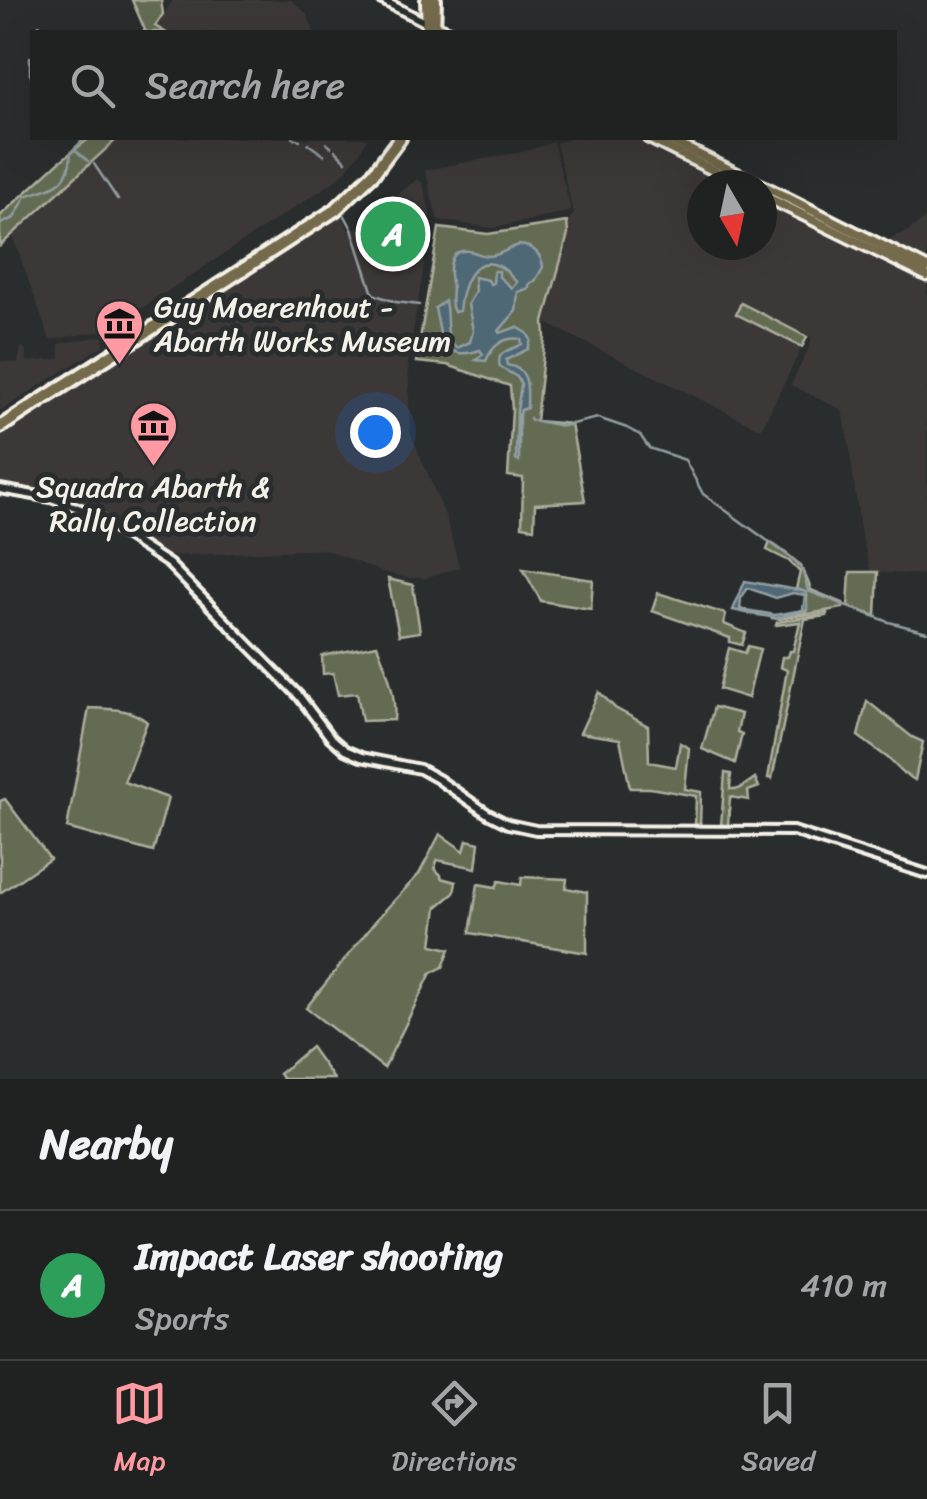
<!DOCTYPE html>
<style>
body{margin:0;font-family:Sriracha,sans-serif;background:#2d2f2f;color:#f1f3f6}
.compass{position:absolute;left:687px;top:170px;width:90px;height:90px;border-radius:50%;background:#202222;box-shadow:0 10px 40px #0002;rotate:171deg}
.you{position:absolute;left:375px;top:432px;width:35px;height:35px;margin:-25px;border:8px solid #fff;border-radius:50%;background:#1a73e8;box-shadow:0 0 0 15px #1a73e833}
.badge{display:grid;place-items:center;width:65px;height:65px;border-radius:50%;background:#ff9aa2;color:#fff;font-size:32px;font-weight:700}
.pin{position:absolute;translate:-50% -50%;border:5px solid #fff;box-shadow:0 2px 10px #0006}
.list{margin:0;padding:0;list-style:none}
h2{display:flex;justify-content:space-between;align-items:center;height:130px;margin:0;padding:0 40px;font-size:42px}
h2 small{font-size:32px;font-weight:400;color:#a2a4a5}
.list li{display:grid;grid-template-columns:65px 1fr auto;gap:30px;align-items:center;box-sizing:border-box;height:150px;padding:0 40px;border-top:2px solid #3d3f40}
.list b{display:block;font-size:38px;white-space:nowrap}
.list p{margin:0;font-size:32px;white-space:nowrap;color:#a2a4a5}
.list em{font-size:32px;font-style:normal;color:#a2a4a5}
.icon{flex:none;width:55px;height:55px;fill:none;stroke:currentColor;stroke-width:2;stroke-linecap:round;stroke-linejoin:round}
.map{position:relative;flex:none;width:927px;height:1079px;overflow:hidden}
.search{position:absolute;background:#202222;box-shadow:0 10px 40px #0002;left:30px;right:30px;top:30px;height:110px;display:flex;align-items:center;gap:25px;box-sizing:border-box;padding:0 35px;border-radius:0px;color:#a2a4a5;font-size:38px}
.sheet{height:280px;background:#202222}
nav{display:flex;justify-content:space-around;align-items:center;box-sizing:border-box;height:140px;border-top:2px solid #3d3f40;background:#202222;font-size:28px;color:#a2a4a5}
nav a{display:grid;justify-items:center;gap:5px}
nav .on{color:#ff9aa2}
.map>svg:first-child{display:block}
</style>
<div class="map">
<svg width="927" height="1079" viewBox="0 0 927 1079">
<rect width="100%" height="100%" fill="#2a2d2e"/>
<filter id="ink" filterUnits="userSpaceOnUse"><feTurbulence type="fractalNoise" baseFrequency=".01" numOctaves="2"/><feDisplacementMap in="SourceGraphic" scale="20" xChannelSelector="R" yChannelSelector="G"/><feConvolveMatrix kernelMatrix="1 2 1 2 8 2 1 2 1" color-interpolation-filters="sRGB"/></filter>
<g filter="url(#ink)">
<g fill="#3d3939">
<polygon points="173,0 291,0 306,13 314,32 165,32 155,26"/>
<polygon points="119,138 367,138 359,154 339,178 110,329 50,340 12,234"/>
<polygon points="571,138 638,138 735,185 702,185 702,245 762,245 762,199 927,282 927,575 871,572 860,529 849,443 842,410 791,385 811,344 811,336 807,337 761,429 544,322 568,234 567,222 574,214 556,143"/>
<polygon points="553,142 571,211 492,228 438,220 425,170 527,151"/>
<polygon points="416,180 422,182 429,208 431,224 408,360 410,432 446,518 459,567 426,578 407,578 379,571 324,549 166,556 78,502 55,495 0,484 0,434 342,215 350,233"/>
<polygon points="927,217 927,261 889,242 897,235 904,234"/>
<polygon points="103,336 104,345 0,411 0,361 18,363 21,347 25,348 27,362 60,359 59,344"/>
</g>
<g fill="#646c52" stroke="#acae9d" stroke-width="2.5">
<polygon points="132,0 161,0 163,14 155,26 165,32 143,32 145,30"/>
<polygon points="90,138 118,138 0,246 0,216 59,162"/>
<polygon points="567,222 568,234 544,322 545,337 536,421 571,424 585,501 535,504 534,528 522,526 523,478 508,476 512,410 510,386 447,365 416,362 439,228 488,234"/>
<polygon points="741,303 807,337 802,347 736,314"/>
<path d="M770 542C793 558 802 562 811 590L843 603V608L779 619 771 618 806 612 807 595 803 591 796 589 800 572 789 561 767 550Z"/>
<polygon points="523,569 593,580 591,609 541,601"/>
<polygon points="850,572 878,572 876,616 848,607"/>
<polygon points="388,579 413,585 420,632 399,635"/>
<polygon points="658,593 726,614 724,624 746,633 742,645 730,642 730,638 652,611"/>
<polygon points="827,613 827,616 805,619 772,779 768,778 787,670 780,667 782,657 788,657 790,651 793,651 800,622 776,625 777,622"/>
<path d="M377 645C386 667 397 696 394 720L362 721 357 693 338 695 333 673 323 674 322 656Z"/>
<polygon points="748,646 760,649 748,698 719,689 729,648 745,653"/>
<polygon points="599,692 615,708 648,726 649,762 676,767 680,743 689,748 685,789 701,792 700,826 695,826 696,796 650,788 630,788 620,739 580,733"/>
<polygon points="867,701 912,737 923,742 915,780 903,773 888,758 858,736"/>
<polygon points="714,707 741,714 737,732 742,734 735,763 702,749"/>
<path d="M89 708C110 709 131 708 147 722L124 782 168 798 153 852 67 828Z"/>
<polygon points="725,773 731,774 730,789 739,789 755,778 759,787 748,791 749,800 730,797 728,826 721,826"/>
<polygon points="5,799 50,859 0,893 0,801"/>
<polygon points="440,834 464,851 467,840 479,843 476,868 437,860 435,869 441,875 441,878 456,882 454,893 437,907 432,945 450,949 443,967 431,973 384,1068 306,1008 377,919 419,874"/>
<polygon points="522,877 567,879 566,888 587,892 587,953 470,933 478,884 496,887 499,881 521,885"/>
<polygon points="311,1047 334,1079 283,1079 279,1074"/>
</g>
<g fill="#506774" stroke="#929ea2" stroke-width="2.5">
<path d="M519 245C533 246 541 253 543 267L535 281 529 284V288L518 292 516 311 499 331 500 333 517 327 527 333 531 340 528 349 506 360 507 365C531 369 527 388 527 408L521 410 519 416V461L516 460 517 411 521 384 517 377 500 367C495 350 511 351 522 344L521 339C504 336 492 346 486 361L476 360 483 354 480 350C462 356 452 355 439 339L440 333 435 308 445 301C449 318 443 338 457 348L470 342 473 331 468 304 475 291 474 277 488 280 490 284 493 283 494 271H499V277L512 288 517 282C510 277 507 269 499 266 470 253 461 291 459 311L454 312C448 301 454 294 451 282 448 265 450 246 473 252 480 254 481 256 489 256 499 256 509 248 519 245Z"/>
<polygon points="745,581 803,591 807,593 807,610 777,618 758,615 758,612 775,615 803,610 805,595 793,593 776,598 748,588 741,598 740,609 757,612 756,615 733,610"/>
</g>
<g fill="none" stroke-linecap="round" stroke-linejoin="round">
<g stroke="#929ea2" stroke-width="2.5">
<polyline points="39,25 47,32"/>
<polyline points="30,57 30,74 32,77"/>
<polyline points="85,138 74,149 88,161"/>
<polyline points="293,138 300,140"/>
<polyline points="326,143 331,147"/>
<polyline points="308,144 324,155"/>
<polyline points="335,150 346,161"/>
<polyline points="94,164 118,200"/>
<path d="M0 224 14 218 26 196C53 186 70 187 71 152L74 149"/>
<polyline points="290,245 343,212 352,229 373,294 396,302 419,305"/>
<polyline points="530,418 531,420 563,426 598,418 627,428 640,435 649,448 685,460 703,494 801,565 808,591 889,622 927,632"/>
</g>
<defs>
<g id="secondary">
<polyline points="382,0 427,23"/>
<polyline points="0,489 51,498 89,512 169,564 299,696 330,737 345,750 361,757 420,769 438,779 488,814 508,824 536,830 793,831 927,874"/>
</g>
<g id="primary">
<polyline points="432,25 452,32"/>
<polyline points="648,138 743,185"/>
<polyline points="665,138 761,185"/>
<polyline points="762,185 927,268"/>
<polyline points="762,195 927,276"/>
</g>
<g id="highway">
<polyline points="427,0 428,32"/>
<polyline points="434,32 435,0"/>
<polyline points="0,427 335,210 373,174 400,138"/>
</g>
</defs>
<use href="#secondary" stroke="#f4f1e8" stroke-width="14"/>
<use href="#primary" stroke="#f4f1e8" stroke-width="15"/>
<use href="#highway" stroke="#f4f1e8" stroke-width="18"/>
<use href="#secondary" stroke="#2a2d2e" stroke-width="6"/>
<use href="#primary" stroke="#756b4b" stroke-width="8"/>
<use href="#highway" stroke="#756b4b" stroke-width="10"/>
</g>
</g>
<defs>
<symbol id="museum-pin" viewBox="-11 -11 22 30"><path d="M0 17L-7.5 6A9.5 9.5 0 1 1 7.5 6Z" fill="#ff9aa2" stroke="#2a2d2e"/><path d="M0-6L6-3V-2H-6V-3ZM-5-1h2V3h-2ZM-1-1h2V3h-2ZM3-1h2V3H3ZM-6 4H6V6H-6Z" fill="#111"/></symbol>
</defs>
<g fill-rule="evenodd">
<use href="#museum-pin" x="92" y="296" width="55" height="75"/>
<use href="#museum-pin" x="126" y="398" width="55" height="75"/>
</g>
<g text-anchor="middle" stroke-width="10" stroke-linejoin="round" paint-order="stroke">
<g font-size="30" fill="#f4f1e8" stroke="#2a2d2e" text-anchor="start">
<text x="154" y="317">Guy Moerenhout -<tspan x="154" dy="34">Abarth Works Museum</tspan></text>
<text x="153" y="497" text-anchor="middle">Squadra Abarth &amp;<tspan x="153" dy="34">Rally Collection</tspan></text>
</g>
</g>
</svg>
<svg class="compass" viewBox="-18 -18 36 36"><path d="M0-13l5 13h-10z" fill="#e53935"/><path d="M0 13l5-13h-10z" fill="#a2a4a5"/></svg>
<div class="you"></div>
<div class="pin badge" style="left:393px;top:234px;background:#2e9e5b">A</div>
<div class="search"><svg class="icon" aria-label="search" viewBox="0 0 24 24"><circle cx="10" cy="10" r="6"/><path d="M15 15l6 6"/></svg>Search here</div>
</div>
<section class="sheet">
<h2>Nearby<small></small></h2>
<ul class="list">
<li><span class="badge" style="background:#2e9e5b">A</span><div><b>Impact Laser shooting</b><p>Sports</p></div><em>410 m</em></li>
</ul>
</section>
<nav>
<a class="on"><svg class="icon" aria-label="map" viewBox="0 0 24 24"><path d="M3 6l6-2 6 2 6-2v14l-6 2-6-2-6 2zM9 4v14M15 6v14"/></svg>Map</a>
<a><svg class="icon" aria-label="directions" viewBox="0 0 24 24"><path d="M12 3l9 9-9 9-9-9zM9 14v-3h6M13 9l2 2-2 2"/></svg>Directions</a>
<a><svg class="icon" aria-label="saved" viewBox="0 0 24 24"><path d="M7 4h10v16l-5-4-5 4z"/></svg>Saved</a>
</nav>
